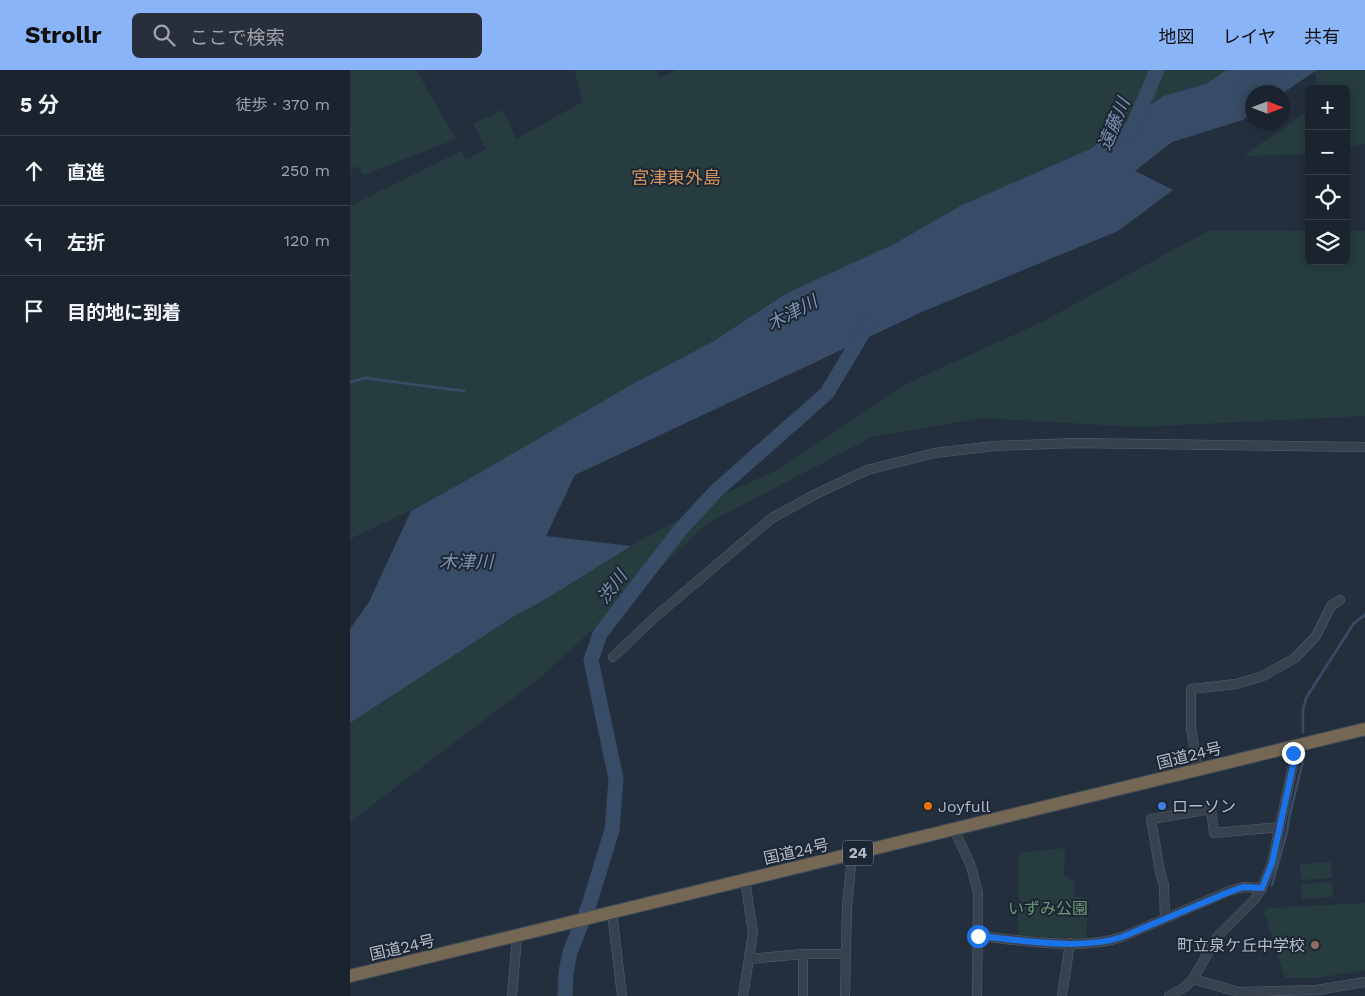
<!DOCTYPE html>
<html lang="ja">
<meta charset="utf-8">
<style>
body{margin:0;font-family:"Work Sans","Noto Sans JP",sans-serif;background:#282f3a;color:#f1f3f6}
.controls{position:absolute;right:15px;top:15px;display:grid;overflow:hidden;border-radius:8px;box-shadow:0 2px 12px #0003}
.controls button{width:45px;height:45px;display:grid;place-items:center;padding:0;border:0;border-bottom:1px solid #39404a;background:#1b232e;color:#f1f3f6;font:25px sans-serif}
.compass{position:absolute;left:895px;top:15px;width:45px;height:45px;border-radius:50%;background:#1b232e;box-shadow:0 2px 12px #0003;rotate:90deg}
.stop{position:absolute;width:15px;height:15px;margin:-11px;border:4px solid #1a73e8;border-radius:50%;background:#fff}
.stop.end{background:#1a73e8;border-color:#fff;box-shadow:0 1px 5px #0008}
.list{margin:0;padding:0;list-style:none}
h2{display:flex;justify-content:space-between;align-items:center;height:65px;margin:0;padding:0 20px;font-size:21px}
h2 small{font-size:16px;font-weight:400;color:#a0a4aa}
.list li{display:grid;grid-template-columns:32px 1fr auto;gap:15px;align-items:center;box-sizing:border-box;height:70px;padding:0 20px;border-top:1px solid #39404a}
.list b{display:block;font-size:19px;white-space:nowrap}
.list em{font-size:16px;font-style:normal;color:#a0a4aa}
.icon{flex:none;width:28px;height:28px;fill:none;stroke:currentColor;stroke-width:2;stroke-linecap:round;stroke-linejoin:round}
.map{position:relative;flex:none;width:1015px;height:926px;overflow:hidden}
header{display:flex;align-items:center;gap:30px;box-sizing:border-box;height:70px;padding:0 25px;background:#8ab4f8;color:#111}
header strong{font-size:24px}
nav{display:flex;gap:28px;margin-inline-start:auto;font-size:18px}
.search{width:350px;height:45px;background:#282f3a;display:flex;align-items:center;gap:12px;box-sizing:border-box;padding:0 18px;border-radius:8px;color:#a0a4aa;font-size:19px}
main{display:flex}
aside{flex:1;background:#1b232e}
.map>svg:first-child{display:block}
</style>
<header>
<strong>Strollr</strong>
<div class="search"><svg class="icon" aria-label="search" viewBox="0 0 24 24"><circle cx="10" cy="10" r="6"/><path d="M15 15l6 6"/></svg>ここで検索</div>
<nav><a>地図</a><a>レイヤ</a><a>共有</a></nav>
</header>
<main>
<aside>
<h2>5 分<small>徒歩 · 370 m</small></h2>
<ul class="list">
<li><svg class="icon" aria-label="ahead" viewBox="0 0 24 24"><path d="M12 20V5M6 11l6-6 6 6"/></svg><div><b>直進</b></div><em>250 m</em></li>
<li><svg class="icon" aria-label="left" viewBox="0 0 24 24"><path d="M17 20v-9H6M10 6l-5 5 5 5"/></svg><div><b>左折</b></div><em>120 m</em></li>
<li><svg class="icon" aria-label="arrive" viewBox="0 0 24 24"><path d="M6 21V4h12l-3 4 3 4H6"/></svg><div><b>目的地に到着</b></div></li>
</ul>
</aside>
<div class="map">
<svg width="1015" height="926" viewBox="0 0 1015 926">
<rect width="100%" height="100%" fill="#242f3e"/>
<g fill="#263c3f">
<polygon points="0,0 66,0 106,69 13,105 8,96 0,100"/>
<polygon points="225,0 307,0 310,8 326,0 876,0 856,14 813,26 740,79 610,136 544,174 437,223 362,272 84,429 0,469 0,136 111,81 116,90 136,79 123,54 153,40 166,69 232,32"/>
<polygon points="967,0 1015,0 1015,74 996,78 996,19 967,19 965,1"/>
<polygon points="959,40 959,84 893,86"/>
<polygon points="858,161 959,161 959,191 996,191 996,161 1015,161 1015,346 788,357 631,348 522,367 358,453 192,606 0,752 0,653 166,545 191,532 281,476 372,425 425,401 554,315 690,253"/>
<polygon points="715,778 714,805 725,812 724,826 738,828 736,870 668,865 669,783"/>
<polygon points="981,792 982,808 951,810 950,794"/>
<polygon points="982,812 983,827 952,829 951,814"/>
<polygon points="1015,833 1015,900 967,908 935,908 914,842 918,838"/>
</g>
<polygon fill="#394c67" points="876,0 967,0 933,23 902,22 902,43 893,50 822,72 785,101 823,120 768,161 574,241 225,405 196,466 281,476 191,532 166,545 0,653 0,559 19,532 61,441 117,410 281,315 362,272 437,223 544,174 610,136 740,79 813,26 856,14"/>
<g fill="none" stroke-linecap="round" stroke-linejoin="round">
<g stroke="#394c67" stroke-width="2.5">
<polyline points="0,312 15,308 114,321"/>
<polyline points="953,662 953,640 956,628 1004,553 1015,545"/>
<polyline points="922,815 937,762 940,744 955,683"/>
</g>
<g stroke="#394c67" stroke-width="15">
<polyline points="780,63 807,0"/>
<polyline points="215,926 216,902 220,882 239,835 262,760 266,709 241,590 250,564 330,460 366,421 477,323 517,256"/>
</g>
<defs>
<g id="minor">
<polyline points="263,587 304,548 422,448 466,424 517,400 585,383 644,376 725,373 1015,377"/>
<polyline points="848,700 841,658 841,619 886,614 913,606 945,588 966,566 981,536 990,530"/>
<polyline points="604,759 621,796 628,823 627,926"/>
<polyline points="262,842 272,926"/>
<polyline points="815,848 814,815 810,802 801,749 861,739 864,763 930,757"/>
<path d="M628 866C671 870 731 881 772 867L879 821 893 817 912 818"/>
<polyline points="453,884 453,926"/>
<polyline points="399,889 453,884 495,884"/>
<polyline points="843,909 889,922 967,920 1015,912"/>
<polyline points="162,926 167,866"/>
<polyline points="393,926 403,863 395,810"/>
<polyline points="495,926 497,837 502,785"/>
<polyline points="712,926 720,873"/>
<polyline points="819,926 835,917 843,909 867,867 905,829 912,818 922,793 944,691 942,676"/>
</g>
<polyline id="highway" points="0,906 1015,659"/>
</defs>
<use href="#minor" stroke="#565f6c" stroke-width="10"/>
<use href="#highway" stroke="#434c59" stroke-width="14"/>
<use href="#minor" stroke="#38414e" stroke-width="9"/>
<use href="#highway" stroke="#746855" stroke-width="12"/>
</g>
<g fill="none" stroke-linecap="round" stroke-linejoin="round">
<path stroke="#1a73e8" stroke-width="6" d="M628 866C671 870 731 881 772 867L879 822 893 817 912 818 922 793 944 691 943 683"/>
</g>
<circle fill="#e8710a" stroke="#1d2633" stroke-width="2" cx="578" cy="736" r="5"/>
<circle fill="#3f7fe0" stroke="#1d2633" stroke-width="2" cx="812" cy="736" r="5"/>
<circle fill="#8d6e63" stroke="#1d2633" stroke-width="2" cx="965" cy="875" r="5"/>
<g text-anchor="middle" stroke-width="4" stroke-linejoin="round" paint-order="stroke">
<rect fill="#1d2633" stroke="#878f9c" stroke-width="1" x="493" y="770.5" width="30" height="25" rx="4"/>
<g font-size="15" font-weight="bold" fill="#b4bcc9">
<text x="508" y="788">24</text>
</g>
<g font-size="16" fill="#b4bcc9" stroke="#1d2633">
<text transform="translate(839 685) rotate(-14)" y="6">国道24号</text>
<text transform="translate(446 781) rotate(-13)" y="6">国道24号</text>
<text transform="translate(52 877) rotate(-13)" y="6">国道24号</text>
</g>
<g font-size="16" fill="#b4bcc9" stroke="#1d2633" text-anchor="start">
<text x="588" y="742">Joyfull</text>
<text x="822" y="742">ローソン</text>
<text x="955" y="881" text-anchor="end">町立泉ケ丘中学校</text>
</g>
<g font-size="16" fill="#6b9a76" stroke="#1d2633">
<text x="698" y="844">いずみ公園</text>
</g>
<g font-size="18" font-style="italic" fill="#7c92b1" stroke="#1d2633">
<text transform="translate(764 54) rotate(-67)" y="6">遠藤川</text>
<text transform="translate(442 243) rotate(-28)" y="6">木津川</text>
<text x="116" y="498">木津川</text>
<text transform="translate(262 517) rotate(-52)" y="6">渋川</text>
</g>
<g font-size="18" fill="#d59563" stroke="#1d2633">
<text x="326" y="114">宮津東外島</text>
</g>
</g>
</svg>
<div class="controls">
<button>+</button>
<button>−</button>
<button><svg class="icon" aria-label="locate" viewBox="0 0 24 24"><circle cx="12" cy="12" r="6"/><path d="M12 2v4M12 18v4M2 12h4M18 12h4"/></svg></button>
<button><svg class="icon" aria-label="layers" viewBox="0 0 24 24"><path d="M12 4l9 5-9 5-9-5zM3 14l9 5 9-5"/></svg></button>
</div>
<svg class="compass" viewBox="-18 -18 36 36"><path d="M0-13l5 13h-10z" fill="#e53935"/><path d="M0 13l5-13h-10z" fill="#a0a4aa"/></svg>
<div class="stop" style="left:628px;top:866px"></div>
<div class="stop end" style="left:943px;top:683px"></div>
</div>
</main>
